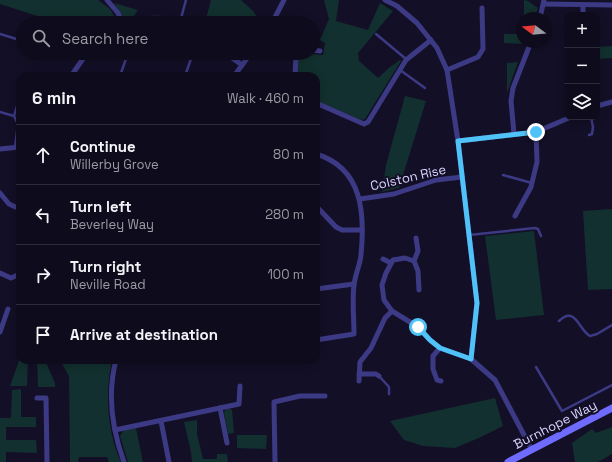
<!DOCTYPE html>
<meta charset="utf-8">
<style>
body{margin:0;font-family:"Space Grotesk",sans-serif;background:#1c1929;color:#f1f3f6}
.controls{position:absolute;right:12px;top:12px;display:grid;overflow:hidden;border-radius:8px;box-shadow:0 2px 10px #0003}
.controls button{width:36px;height:36px;display:grid;place-items:center;padding:0;border:0;border-bottom:1px solid #2e2b3b;background:#0e0b1c;color:#f1f3f6;font:20px sans-serif}
.compass{position:absolute;left:516px;top:12px;width:36px;height:36px;border-radius:50%;background:#0e0b1c;box-shadow:0 2px 10px #0003;rotate:286deg}
.stop{position:absolute;width:12px;height:12px;margin:-9px;border:3px solid #4fc3f7;border-radius:50%;background:#fff}
.stop.end{background:#4fc3f7;border-color:#fff;box-shadow:0 1px 4px #0008}
.list{margin:0;padding:0;list-style:none}
h2{display:flex;justify-content:space-between;align-items:center;height:52px;margin:0;padding:0 16px;font-size:17px}
h2 small{font-size:13px;font-weight:400;color:#9b9ba3}
.list li{display:grid;grid-template-columns:26px 1fr auto;gap:12px;align-items:center;box-sizing:border-box;height:60px;padding:0 16px;border-top:1px solid #2e2b3b}
.list b{display:block;font-size:15px;white-space:nowrap}
.list p{margin:0;font-size:13px;white-space:nowrap;color:#9b9ba3}
.list em{font-size:13px;font-style:normal;color:#9b9ba3}
.icon{flex:none;width:22px;height:22px;fill:none;stroke:currentColor;stroke-width:2;stroke-linecap:round;stroke-linejoin:round}
.map{position:relative;flex:none;width:612px;height:462px;overflow:hidden}
.search{position:absolute;background:#0e0b1c;box-shadow:0 2px 10px #0003;left:16px;top:16px;width:304px;height:44px;display:flex;align-items:center;gap:10px;box-sizing:border-box;padding:0 14px;border-radius:22px;color:#9b9ba3;font-size:15px}
.panel{position:absolute;background:#0e0b1c;box-shadow:0 2px 10px #0003;left:16px;top:72px;width:304px;height:292px;border-radius:12px}
.map>svg:first-child{display:block}
</style>
<div class="map">
<svg width="612" height="462" viewBox="0 0 612 462">
<rect width="100%" height="100%" fill="#130f26"/>
<g fill="#12302f">
<polygon points="0,0 98,0 110,9 118,22 59,23 0,4"/>
<polygon points="211,0 241,0 253,11 259,20 258,23 205,23"/>
<polygon points="324,0 339,0 336,21 368,30 380,3 393,11 358,53 359,61 378,78 390,67 400,60 401,61 365,119 362,120 316,101 316,76 296,76 298,55 301,53 323,55 325,43 320,40 329,19"/>
<polygon points="524,0 528,1 538,8 535,18 524,18"/>
<polygon points="114,3 138,10 134,16 126,19 123,18"/>
<polygon points="504,34 522,34 522,42 526,42 525,44 504,43"/>
<polygon points="612,46 612,58 597,59 597,47"/>
<polygon points="518,62 507,93 507,63"/>
<polygon points="405,96 426,101 399,188 382,192 386,165"/>
<polygon points="612,209 612,289 588,290 583,211"/>
<polygon points="534,231 544,315 496,320 485,236"/>
<polygon points="20,358 20,360 28,360 27,386 10,386"/>
<polygon points="37,360 45,360 55,383 55,387 38,387"/>
<path d="M60 360H112C105 393 107 431 121 462H109L107 457H79L78 462H70L69 376Z"/>
<polygon points="21,389 21,417 36,417 36,427 6,427 6,440 36,440 37,453 6,452 6,462 0,462 0,418 11,418 12,390"/>
<polygon points="495,398 503,426 481,437 455,448 423,446 404,440 390,421"/>
<polygon points="228,408 232,410 234,433 228,434 224,413 225,410"/>
<polygon points="197,420 197,434 203,459 217,459 217,454 227,454 228,462 192,462 191,452 184,422"/>
<polygon points="612,427 612,454 598,462 575,462 572,443 592,429 596,433"/>
<polygon points="136,428 143,462 128,462 120,436 123,431"/>
<polygon points="237,435 267,435 266,449 237,448"/>
</g>
<g fill="none" stroke-linecap="round" stroke-linejoin="round">
<g stroke="#3d3a85" stroke-width="2.5">
<polyline points="180,22 186,0"/>
<polyline points="0,34 23,41"/>
<polyline points="376,34 406,59"/>
<polyline points="62,53 82,59"/>
<polyline points="400,70 425,88"/>
<polyline points="120,76 128,53"/>
<polyline points="185,76 193,53"/>
<polyline points="0,112 14,116 20,96"/>
<polyline points="14,116 18,124 15,147"/>
<polyline points="589,135 592,134 593,127 591,117"/>
<polyline points="503,175 532,183"/>
<polyline points="469,235 535,228 538,229 541,236"/>
<path d="M559 321C575 305 579 330 590 336L597 334 612 325"/>
<polyline points="536,367 562,411 612,385"/>
<polyline points="379,376 389,387 389,394"/>
</g>
<g stroke="#3d3a85" stroke-width="5">
<polyline points="107,0 118,13 122,23"/>
<polyline points="385,0 397,6 417,23 437,48 447,70 458,141 477,303 471,359"/>
<polyline points="544,4 612,5"/>
<polyline points="583,5 583,15"/>
<polyline points="540,18 544,0"/>
<path d="M128 23C146 17 163 16 181 23"/>
<polyline points="272,23 284,0"/>
<polyline points="313,50 320,51"/>
<polyline points="225,53 242,65"/>
<polyline points="447,70 478,57 483,49 482,8"/>
<polyline points="71,76 87,53"/>
<polyline points="234,76 251,53"/>
<polyline points="295,76 296,53"/>
<polyline points="316,103 364,124 368,122 406,60 431,40"/>
<polyline points="597,106 612,102"/>
<polyline points="514,134 511,101 513,88 531,42"/>
<polyline points="458,141 536,132 571,117"/>
<polyline points="0,149 20,147"/>
<path d="M316 154C363 168 365 214 361 255 360 265 355 275 354 285 352 301 354 318 354 334L316 340"/>
<polyline points="0,193 9,204 20,209"/>
<polyline points="360,199 394,194 436,180 462,177"/>
<polyline points="316,206 336,227 342,230 362,230"/>
<polyline points="515,216 531,187 537,162 536,132"/>
<polyline points="383,259 391,263"/>
<polyline points="414,261 418,251 416,238"/>
<polyline points="0,273 11,278 20,274"/>
<polyline points="316,289 354,284"/>
<polyline points="419,290 418,271 414,261 405,258 393,260 386,273 382,285 384,300 392,311 418,327 430,340 440,348 471,359 495,380 532,450"/>
<polyline points="0,332 8,309"/>
<polyline points="440,348 433,356 433,369 437,380 441,381"/>
<path d="M116 360C107 394 112 429 124 462"/>
<polyline points="359,374 376,374 379,376"/>
<polyline points="359,381 360,362 371,348 385,318 392,311"/>
<polyline points="37,398 46,398 47,462"/>
<polyline points="220,408 227,443"/>
<polyline points="161,421 169,462"/>
<polyline points="115,430 239,404 240,386"/>
<polyline points="275,462 274,402 300,396 325,396"/>
</g>
<polyline stroke="#6f6bff" stroke-width="7" points="508,462 612,408"/>
</g>
<g fill="none" stroke-linecap="round" stroke-linejoin="round">
<polyline stroke="#4fc3f7" stroke-width="5" points="418,327 430,340 440,348 471,359 477,303 458,141 536,132"/>
</g>
<g text-anchor="middle" stroke-width="4" stroke-linejoin="round" paint-order="stroke">
<g font-size="13" fill="#d9d4ff" stroke="#130f26">
<text transform="translate(408 177) rotate(-13)" y="5">Colston Rise</text>
<text transform="translate(555 424) rotate(-27)" y="5">Burnhope Way</text>
</g>
</g>
</svg>
<div class="controls">
<button>+</button>
<button>−</button>
<button><svg class="icon" aria-label="layers" viewBox="0 0 24 24"><path d="M12 4l9 5-9 5-9-5zM3 14l9 5 9-5"/></svg></button>
</div>
<svg class="compass" viewBox="-18 -18 36 36"><path d="M0-13l5 13h-10z" fill="#e53935"/><path d="M0 13l5-13h-10z" fill="#9b9ba3"/></svg>
<div class="stop" style="left:418px;top:327px"></div>
<div class="stop end" style="left:536px;top:132px"></div>
<div class="search"><svg class="icon" aria-label="search" viewBox="0 0 24 24"><circle cx="10" cy="10" r="6"/><path d="M15 15l6 6"/></svg>Search here</div>
<section class="panel">
<h2>6 min<small>Walk · 460 m</small></h2>
<ul class="list">
<li><svg class="icon" aria-label="ahead" viewBox="0 0 24 24"><path d="M12 20V5M6 11l6-6 6 6"/></svg><div><b>Continue</b><p>Willerby Grove</p></div><em>80 m</em></li>
<li><svg class="icon" aria-label="left" viewBox="0 0 24 24"><path d="M17 20v-9H6M10 6l-5 5 5 5"/></svg><div><b>Turn left</b><p>Beverley Way</p></div><em>280 m</em></li>
<li><svg class="icon" aria-label="right" viewBox="0 0 24 24"><path d="M7 20v-9h11M14 6l5 5-5 5"/></svg><div><b>Turn right</b><p>Neville Road</p></div><em>100 m</em></li>
<li><svg class="icon" aria-label="arrive" viewBox="0 0 24 24"><path d="M6 21V4h12l-3 4 3 4H6"/></svg><div><b>Arrive at destination</b></div></li>
</ul>
</section>
</div>
